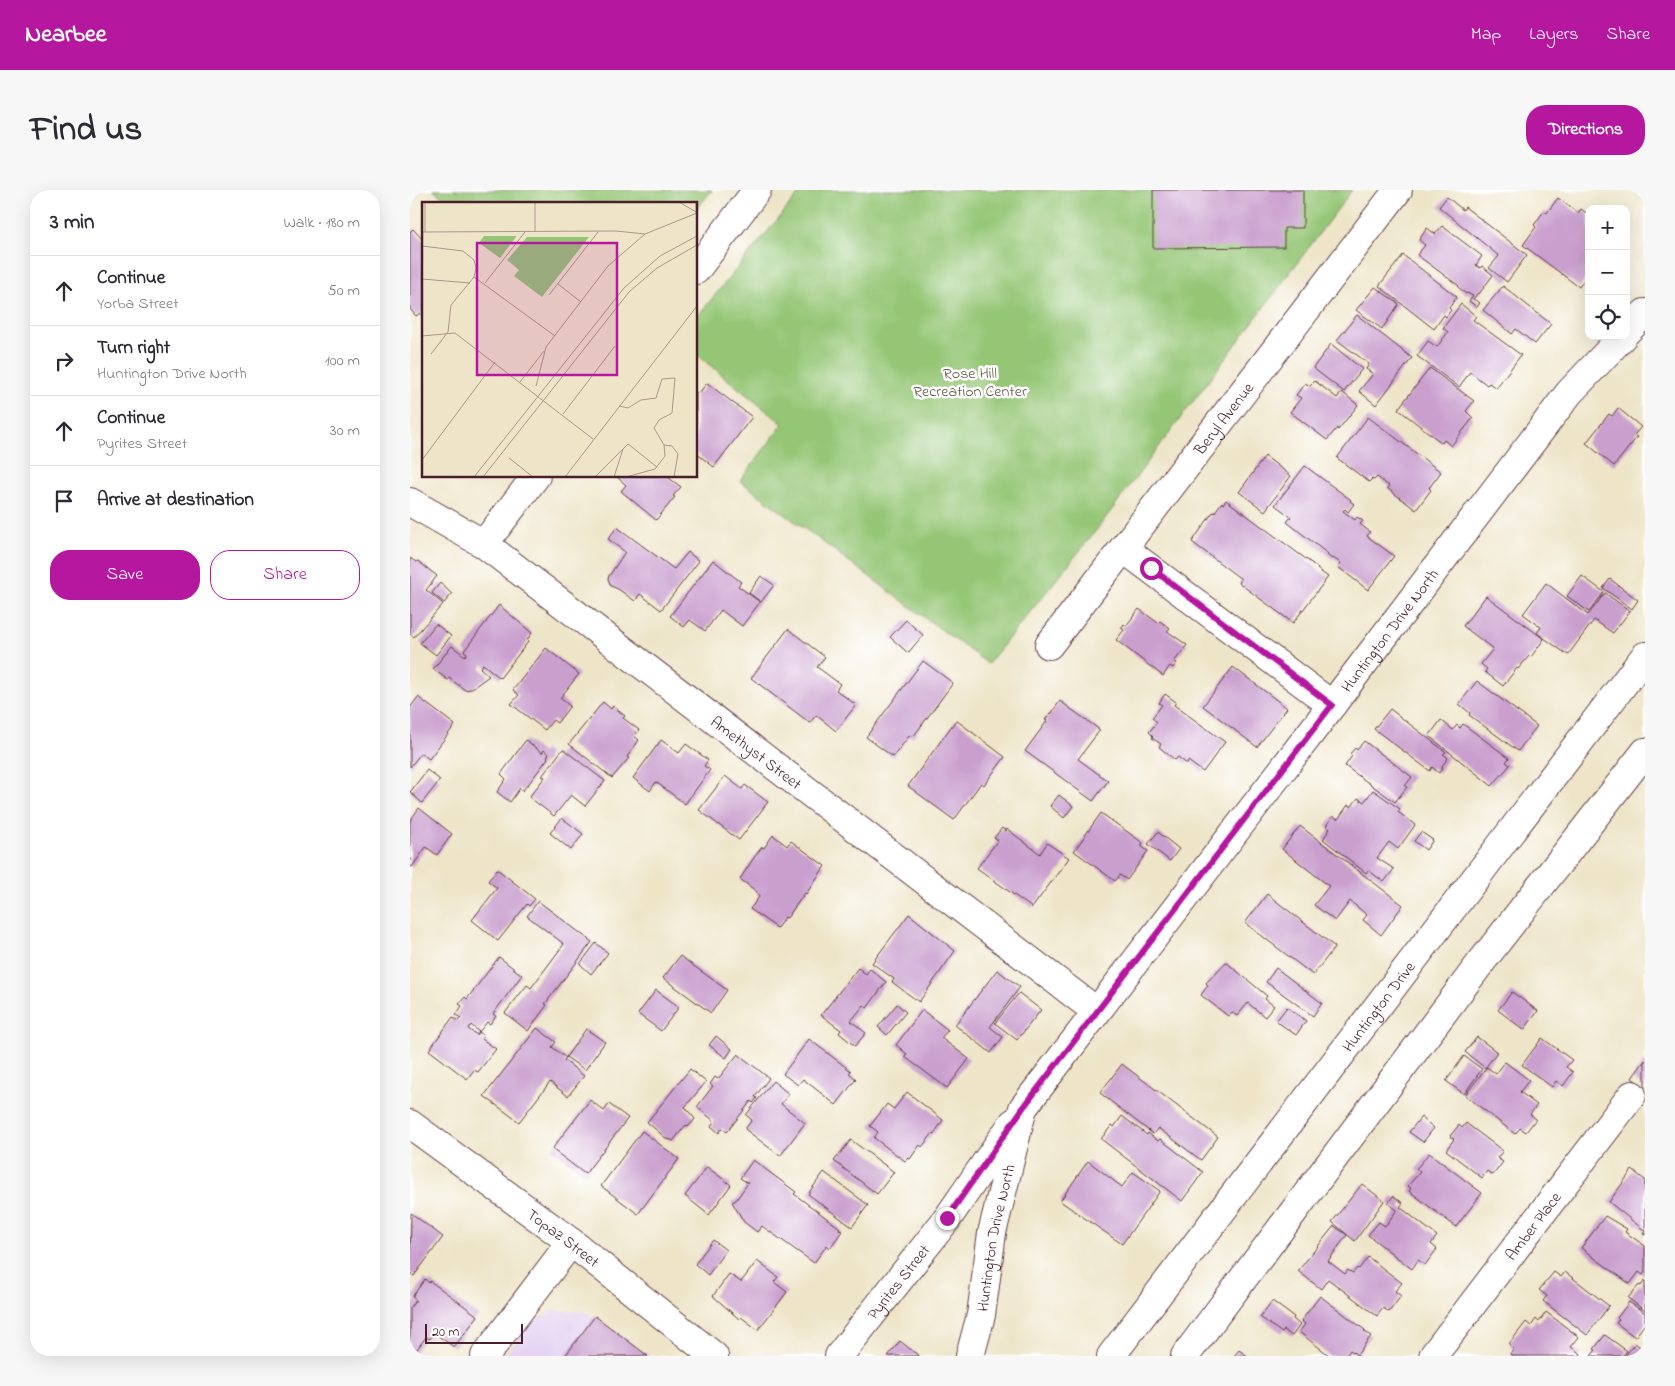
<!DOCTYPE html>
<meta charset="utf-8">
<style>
body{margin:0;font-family:"Indie Flower",sans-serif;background:#f7f7f7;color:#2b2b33}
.controls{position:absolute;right:15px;top:15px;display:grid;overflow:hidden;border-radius:10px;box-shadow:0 5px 20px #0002}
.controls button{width:45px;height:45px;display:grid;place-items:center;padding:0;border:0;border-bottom:1px solid #e1e1e2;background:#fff;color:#2b2b33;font:25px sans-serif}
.scale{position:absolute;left:15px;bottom:12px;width:98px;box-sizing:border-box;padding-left:5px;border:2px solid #4a1f2b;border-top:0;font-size:14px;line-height:18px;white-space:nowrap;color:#4a1f2b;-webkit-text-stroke:4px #fff;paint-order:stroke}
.stop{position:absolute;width:15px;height:15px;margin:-11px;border:4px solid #b5179e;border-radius:50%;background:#fff}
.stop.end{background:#b5179e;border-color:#fff;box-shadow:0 1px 5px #0008}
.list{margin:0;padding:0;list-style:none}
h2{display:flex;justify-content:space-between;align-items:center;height:65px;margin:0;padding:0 20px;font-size:21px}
h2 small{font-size:16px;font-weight:400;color:#7c7c81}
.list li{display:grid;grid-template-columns:32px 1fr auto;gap:15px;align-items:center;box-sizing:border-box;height:70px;padding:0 20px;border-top:1px solid #e1e1e2}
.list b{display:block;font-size:19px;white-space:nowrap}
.list p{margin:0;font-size:16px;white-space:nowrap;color:#7c7c81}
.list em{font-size:16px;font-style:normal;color:#7c7c81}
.actions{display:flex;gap:10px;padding:15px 20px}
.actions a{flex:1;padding:11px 0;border:1px solid #b5179e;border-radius:20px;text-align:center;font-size:18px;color:#b5179e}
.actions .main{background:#b5179e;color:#fff}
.icon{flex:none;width:28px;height:28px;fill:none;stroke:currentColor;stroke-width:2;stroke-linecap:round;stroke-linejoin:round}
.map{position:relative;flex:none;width:1235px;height:1166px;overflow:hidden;border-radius:20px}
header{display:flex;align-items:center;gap:30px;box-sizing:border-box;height:70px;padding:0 25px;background:#b5179e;color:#fff}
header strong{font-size:24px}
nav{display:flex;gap:28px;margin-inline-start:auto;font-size:18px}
.intro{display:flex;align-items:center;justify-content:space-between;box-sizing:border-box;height:120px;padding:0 30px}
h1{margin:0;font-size:35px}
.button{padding:12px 22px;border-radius:20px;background:#b5179e;color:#fff;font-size:18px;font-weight:700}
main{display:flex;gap:30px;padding:0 30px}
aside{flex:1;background:#fff;border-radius:20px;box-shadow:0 5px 20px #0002}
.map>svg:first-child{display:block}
</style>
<header>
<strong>Nearbee</strong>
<nav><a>Map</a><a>Layers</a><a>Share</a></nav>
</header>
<div class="intro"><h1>Find us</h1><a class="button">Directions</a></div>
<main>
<aside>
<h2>3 min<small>Walk · 180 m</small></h2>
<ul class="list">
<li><svg class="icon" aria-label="ahead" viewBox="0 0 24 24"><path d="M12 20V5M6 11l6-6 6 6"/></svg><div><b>Continue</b><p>Yorba Street</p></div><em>50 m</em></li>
<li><svg class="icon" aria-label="right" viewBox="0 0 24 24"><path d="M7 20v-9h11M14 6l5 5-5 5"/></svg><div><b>Turn right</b><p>Huntington Drive North</p></div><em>100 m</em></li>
<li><svg class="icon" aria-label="ahead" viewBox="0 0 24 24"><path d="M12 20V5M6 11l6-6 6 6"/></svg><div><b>Continue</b><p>Pyrites Street</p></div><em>30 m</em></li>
<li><svg class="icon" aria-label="arrive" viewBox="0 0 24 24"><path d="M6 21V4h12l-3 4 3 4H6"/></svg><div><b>Arrive at destination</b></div></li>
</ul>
<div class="actions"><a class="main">Save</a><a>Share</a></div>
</aside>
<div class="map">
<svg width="1235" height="1166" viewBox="0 0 1235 1166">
<rect width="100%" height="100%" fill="#fff"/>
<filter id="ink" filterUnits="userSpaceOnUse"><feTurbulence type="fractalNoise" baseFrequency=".02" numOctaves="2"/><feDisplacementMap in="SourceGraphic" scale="10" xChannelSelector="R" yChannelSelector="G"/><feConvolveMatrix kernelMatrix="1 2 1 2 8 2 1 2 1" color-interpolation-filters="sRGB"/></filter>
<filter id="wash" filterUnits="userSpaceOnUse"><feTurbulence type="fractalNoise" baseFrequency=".0096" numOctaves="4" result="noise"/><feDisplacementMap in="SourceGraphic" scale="20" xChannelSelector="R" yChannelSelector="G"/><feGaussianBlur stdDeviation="1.12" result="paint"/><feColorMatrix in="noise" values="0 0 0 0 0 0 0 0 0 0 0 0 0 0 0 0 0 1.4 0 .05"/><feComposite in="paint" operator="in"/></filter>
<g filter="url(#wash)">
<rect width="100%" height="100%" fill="#eee5c9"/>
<polygon fill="#e4d3f2" points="145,1120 176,1122 240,1166 95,1166 119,1134"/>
<g fill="#95c676" stroke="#707250">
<polygon points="23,0 302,0 286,20 286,14 42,14"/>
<polygon points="392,0 942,0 688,338 578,474 330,291 373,234 286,164 286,128"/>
</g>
<g id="blocks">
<g fill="#c99fce" fill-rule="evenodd">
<polygon points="743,0 893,0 893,38 874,38 874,57 743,58"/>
<polygon points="1037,7 1053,20 1055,17 1117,65 1097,92 1079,78 1089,66 1029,17"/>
<polygon points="1148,8 1168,23 1171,19 1179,25 1179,84 1169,97 1113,55 1126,37 1124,35 1134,21 1137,23"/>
<polygon points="1032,36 1072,66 1066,75 1070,78 1072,76 1083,85 1069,104 1068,103 1063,109 1070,113 1067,117 1059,111 1063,106 1057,103 1056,104 1048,97 1049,96 1007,65 1015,55 1009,50 1017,38 1025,44"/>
<polygon points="3,39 14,51 14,128 10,123 6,126 0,119 0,42"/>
<polygon points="993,65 1047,107 1039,118 1041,120 1036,127 1034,125 1024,139 969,96"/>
<polygon points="1093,96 1141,134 1125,154 1106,139 1102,144 1073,120"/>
<polygon points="965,97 989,114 972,139 946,120"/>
<polygon points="1051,114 1066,126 1063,130 1111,165 1086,198 1079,193 1077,195 1060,182 1049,197 1007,166 1018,151 1027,157 1038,142 1033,138"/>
<polygon points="947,125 1002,168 966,215 949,201 963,184 956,179 959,174 927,150"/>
<polygon points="921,154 952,179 934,202 903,178"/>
<polygon points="1020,178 1064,211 1056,221 1063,228 1041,256 1034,250 1032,253 988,219"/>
<polygon points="905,191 927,208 932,202 948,215 928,240 927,238 917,250 880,222 891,208 886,205 895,193 900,196"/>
<polygon points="297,193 342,227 304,277 286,263 286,203 287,202 289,203"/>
<polygon points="1208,218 1231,237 1224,245 1227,247 1204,276 1176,253 1199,224 1202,226"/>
<polygon points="958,227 1031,282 1019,298 1021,300 1006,320 977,298 979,296 967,287 964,290 962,289 959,292 927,268"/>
<polygon points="855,266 881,286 855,321 829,302"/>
<polygon points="895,276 941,310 940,311 944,314 938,322 935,319 933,321 945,330 947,327 953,331 950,334 960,342 957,346 984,366 958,400 928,377 931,373 923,368 922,369 917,365 918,364 877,332 881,327 865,315"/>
<polygon points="206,286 261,286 259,288 271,297 263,306 265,307 246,330 211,301 216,295"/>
<polygon points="816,310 908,378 907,379 918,387 883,433 829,393 831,389 782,352 803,322 804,323 812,312 813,314"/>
<polygon points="207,337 264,379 278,362 289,371 251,420 230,404 225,411 208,399 201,396 198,389 199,386 215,362 198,349"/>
<polygon points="0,368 6,372 8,371 27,386 16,400 33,414 4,447 0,444"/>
<polygon points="303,370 331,392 328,396 350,412 332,436 311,420 295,441 280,430 274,437 260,426"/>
<polygon points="351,386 364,395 351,412 339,403"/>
<polygon points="1172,386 1194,402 1179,422 1157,406"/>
<polygon points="1200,389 1228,410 1222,419 1193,398"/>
<polygon points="30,393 42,404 34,413 22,403"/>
<polygon points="1136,393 1178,425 1195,403 1220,421 1203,443 1184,430 1158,465 1127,443 1131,437 1113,424"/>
<polygon points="1076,406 1134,449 1121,467 1119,466 1108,479 1107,478 1093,496 1075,482 1077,479 1071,474 1083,459 1053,436"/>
<polygon points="89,415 122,443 117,450 118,452 90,488 73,474 70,478 79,486 61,499 55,500 39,488 38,490 23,479 42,456 55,466 57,463 54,461"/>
<polygon points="729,419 748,433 750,431 760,438 757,441 777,455 764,472 767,473 763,478 760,476 753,486 706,450 714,440 711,438 714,434 716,436"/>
<polygon points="496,430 513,445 498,463 480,447"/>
<polygon points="26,434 41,446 26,465 10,453"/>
<polygon points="378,439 415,467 407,477 430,494 426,500 446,515 426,541 406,525 400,533 341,488"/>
<polygon points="136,458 169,484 150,508 160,516 147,533 143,530 135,540 101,514 109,505 103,500"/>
<polygon points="513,471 543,493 503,547 500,545 483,567 456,547"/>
<polygon points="823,477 877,518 847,557 793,516"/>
<polygon points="1067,491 1127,536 1108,561 1059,525 1060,523 1049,514"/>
<polygon points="755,504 766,512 764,515 815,552 793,582 778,571 777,574 768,567 765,570 749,557 751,554 742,548 743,546 739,542 747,532 742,528 752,515 749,513"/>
<polygon points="8,507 45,535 19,569 11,563 0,577 0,518"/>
<polygon points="650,511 690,540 668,569 698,591 683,611 615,561 637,531 635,530 640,523 641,524"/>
<polygon points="193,512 201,519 203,516 215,526 213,528 229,540 224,546 229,550 217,567 219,568 202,588 159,554"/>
<polygon points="980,519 1036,562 1033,564 1038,568 1032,576 1033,577 1029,583 1022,577 1020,581 964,539"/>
<polygon points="546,530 595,567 574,595 571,593 544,630 498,596"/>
<polygon points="1031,530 1043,540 1047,535 1050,538 1053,534 1099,568 1096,572 1100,575 1082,596 1019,546"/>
<polygon points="116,550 132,563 134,560 139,564 137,567 138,568 120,592 112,601 110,598 100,612 87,602 96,589 91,584"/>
<polygon points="251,550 269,563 276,554 298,570 294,576 300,580 275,614 246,592 240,601 223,588"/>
<polygon points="954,551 1002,587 995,596 997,597 985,612 935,576 942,566 940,564 945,558 947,560"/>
<polygon points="153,559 195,591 175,616 161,605 144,626 119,607 135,587 132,586"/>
<polygon points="17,580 30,590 12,613 0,602"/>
<polygon points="315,586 332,599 335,595 358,612 329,650 289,620"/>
<polygon points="963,600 990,619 988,622 1005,635 988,659 979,652 967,668 984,679 974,692 958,680 956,683 913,649 920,639 916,636 923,626 928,629 938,615 941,617 948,608 954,612"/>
<polygon points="649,605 663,616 654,628 640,616"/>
<polygon points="9,618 42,644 27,665 16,657 2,677 0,676 0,631"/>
<polygon points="691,623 733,653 731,656 738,661 717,690 710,685 705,691 664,661"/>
<polygon points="152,628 173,644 161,660 140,643"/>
<polygon points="890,636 993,715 971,745 953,730 957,725 940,711 925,731 904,715 919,696 872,659"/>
<polygon points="592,638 596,641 597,639 630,664 637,653 659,668 622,718 567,678 588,650 584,648"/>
<polygon points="748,642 769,659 760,671 738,654"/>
<polygon points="1011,642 1023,650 1016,660 1004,651"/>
<polygon points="363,645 377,656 381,651 415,676 396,704 395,703 377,728 375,727 367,738 340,719 349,707 346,701 330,689 343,669 352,657 354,658"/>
<polygon points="87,679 125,709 119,716 117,714 88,751 62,730 87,698 78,691"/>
<polygon points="857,704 925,757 903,785 835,733"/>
<polygon points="128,711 182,752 135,814 137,815 118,841 95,823 117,795 121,798 154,754 117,726"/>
<polygon points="499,724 545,761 509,812 482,792 484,789 462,773"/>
<polygon points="186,753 198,763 181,784 170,774"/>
<polygon points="270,766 317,800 301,823 253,788"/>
<path d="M89 767 112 785 83 824 86 826 80 834 77 832 69 842 74 846 72 849 86 859 68 882 64 880 57 889 19 860 43 827 48 831 51 828 46 825 52 816 49 814 55 807 57 809ZM61 835 69 842 67 845 58 839Z"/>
<polygon points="816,772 857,806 855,809 864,816 855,827 838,813 827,826 822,822 818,826 791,805 798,795 796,793"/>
<polygon points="448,778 456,784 460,779 476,792 457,818 454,815 441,831 456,843 445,856 429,843 431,840 411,825"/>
<polygon points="866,778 912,813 903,826 856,792"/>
<polygon points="587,780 610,797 580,837 593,847 581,863 545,835"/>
<polygon points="246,800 269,817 251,841 228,824"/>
<polygon points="1102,802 1128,821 1114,840 1088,820"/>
<polygon points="609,803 631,820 607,850 585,833"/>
<polygon points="487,814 496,822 477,845 468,837"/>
<polygon points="877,817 896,831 886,845 866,831"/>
<polygon points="512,820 538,840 531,848 559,869 537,898 495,867 497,864 486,855"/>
<polygon points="127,838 146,852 142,857 156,868 154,870 174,886 158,906 140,892 109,932 74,906"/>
<polygon points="176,839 195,852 175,880 156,867"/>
<polygon points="306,846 322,859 316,868 299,855"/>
<polygon points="1067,847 1087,862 1075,878 1055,862"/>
<polygon points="1132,848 1162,870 1156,877 1163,882 1153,896 1146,891 1142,897 1112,875"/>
<polygon points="399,849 441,881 439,883 446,889 426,915 393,889 388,895 373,884"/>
<polygon points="328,864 359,888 345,907 347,908 343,913 341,911 317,942 312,938 309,943 301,936 304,931 287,917 303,896 300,894 305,887 308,889"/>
<polygon points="1054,866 1072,879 1054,904 1036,891"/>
<polygon points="1235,870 1235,898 1222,888"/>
<polygon points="1095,872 1119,890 1110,902 1127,915 1120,924 1126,929 1116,942 1110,938 1105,944 1055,905 1077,877 1086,884"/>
<polygon points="712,874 808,947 791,970 748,938 743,944 690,903"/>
<polygon points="280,879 296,892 275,917 285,929 278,937 276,935 263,951 259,949 258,950 237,932"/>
<polygon points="363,891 379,904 371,914 395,933 370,966 335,939 342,930 336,925"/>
<polygon points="497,902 533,930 524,944 523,943 512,957 510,955 500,969 498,968 495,971 464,948 468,942 460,936 477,914 484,919"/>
<polygon points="180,910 194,921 199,914 218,928 175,984 142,959"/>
<polygon points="712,926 737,945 738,943 748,951 750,949 793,982 772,1011 691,949 702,935 704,937"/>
<polygon points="1011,927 1024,938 1013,952 999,942"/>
<polygon points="1056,933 1093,961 1087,968 1093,972 1083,985 1077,981 1072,988 1036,960 1044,949 1040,946 1049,935 1052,938"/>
<polygon points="232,941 269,969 228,1024 191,996"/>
<polygon points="441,950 484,982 467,1004 424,971"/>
<polygon points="1019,963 1072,1003 1046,1037 999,1001 1001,998 998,996 1010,982 1006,979"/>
<polygon points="343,970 386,1002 384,1004 430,1038 429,1040 432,1041 420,1058 417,1055 404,1073 352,1036 347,1042 334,1032 322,1012 326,1010 338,993 330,988"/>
<polygon points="678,971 712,997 723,982 750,1001 712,1054 650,1011"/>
<polygon points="297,977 321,995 299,1025 275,1006"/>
<polygon points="1222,980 1235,990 1235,1045 1233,1044 1235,1041 1199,1012"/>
<polygon points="414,982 458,1015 442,1037 398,1004"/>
<polygon points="952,994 974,1011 945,1051 922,1032"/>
<polygon points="983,1006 993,1013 990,1017 1027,1046 1021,1054 1027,1059 1015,1075 1008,1070 1002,1079 958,1045 969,1032 975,1036 987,1020 978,1013"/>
<polygon points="1,1023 33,1047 4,1086 0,1083"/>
<polygon points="1195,1026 1217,1039 1215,1042 1235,1056 1235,1082 1233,1085 1229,1082 1220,1094 1171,1058"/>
<polygon points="924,1036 937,1045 918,1071 935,1084 938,1080 943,1083 947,1078 949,1079 958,1067 992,1093 985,1101 991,1106 979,1122 973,1118 967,1126 918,1089 911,1099 888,1081"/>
<polygon points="303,1050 316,1060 298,1085 285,1074"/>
<polygon points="347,1071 368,1087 364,1092 377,1102 348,1140 331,1127 329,1129 303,1106 319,1084 331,1092"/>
<polygon points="1144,1082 1151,1087 1155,1082 1199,1116 1177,1145 1133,1111 1137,1106 1129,1100"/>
<polygon points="15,1089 19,1093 20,1091 68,1126 44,1157 24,1143 20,1149 16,1147 2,1166 0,1166 0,1118 6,1110 2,1107"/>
<polygon points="1235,1090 1235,1121 1218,1108 1229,1095 1231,1096"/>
<polygon points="910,1106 955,1140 954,1141 961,1146 947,1165 940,1160 936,1166 920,1166 889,1142 895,1134 891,1131"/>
<polygon points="862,1111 884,1127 883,1129 890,1135 882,1146 874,1140 872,1143 850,1127"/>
<polygon points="1219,1112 1235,1123 1235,1134 1225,1147 1206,1133 1209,1129 1207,1128"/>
<polygon points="1136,1122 1169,1147 1161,1157 1171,1164 1170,1166 1103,1166 1100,1164 1104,1159 1099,1154 1116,1132 1121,1136 1126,1129 1129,1132"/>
<polygon points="185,1126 238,1166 155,1166"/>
<polygon points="1195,1145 1217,1161 1213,1166 1181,1166 1186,1160 1184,1159"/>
<polygon points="490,1151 509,1166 478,1166"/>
<polygon points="1225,1153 1235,1161 1235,1164 1234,1166 1215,1166"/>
<polygon points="829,1160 837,1166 824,1166"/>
</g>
</g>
</g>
<g filter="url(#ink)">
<use href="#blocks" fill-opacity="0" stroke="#633d43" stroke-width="1"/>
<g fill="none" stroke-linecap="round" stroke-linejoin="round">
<defs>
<g id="minor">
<polyline points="286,80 347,0"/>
<polyline points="1216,142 1235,123"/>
<path id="s1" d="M0 312 74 354 686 821"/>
<polyline points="74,354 126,286"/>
<polyline points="714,359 922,515"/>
<path id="s2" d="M639 455 988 0"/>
<path id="s3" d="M0 934 161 1052 304 1166"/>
<polyline points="75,1166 161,1052"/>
<path id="s4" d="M429 1166 537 1029 603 933"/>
<path id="s5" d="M560 1166 571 1125 582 1043 613 918 922 515 1159 203 1213 146"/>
<path id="s6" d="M1023 1166 1222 905"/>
</g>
<g id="major">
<path id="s7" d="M701 1166 1235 466"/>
<polyline points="775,1166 1069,775 1235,562"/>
</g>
</defs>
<use href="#minor" stroke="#633d43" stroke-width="30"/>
<use href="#major" stroke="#633d43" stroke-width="30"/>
<use href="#minor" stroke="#fff" stroke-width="28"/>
<use href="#major" stroke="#fff" stroke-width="28"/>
</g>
</g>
<g fill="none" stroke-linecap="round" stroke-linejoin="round" filter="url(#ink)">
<polyline stroke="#b5179e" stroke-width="6" points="537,1028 613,918 922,515 741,378"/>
</g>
<g text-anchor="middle" stroke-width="5" stroke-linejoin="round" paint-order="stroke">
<g font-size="16" fill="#645945" stroke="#fff">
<text x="560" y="188">Rose Hill<tspan x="560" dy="18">Recreation Center</tspan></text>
</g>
<g font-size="16" fill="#4a1f2b" stroke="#fff">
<text dy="6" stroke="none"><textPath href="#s2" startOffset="286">Beryl Avenue</textPath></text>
<text dy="6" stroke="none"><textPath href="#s5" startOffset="856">Huntington Drive North</textPath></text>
<text dy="6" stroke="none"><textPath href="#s1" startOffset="428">Amethyst Street</textPath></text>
<text dy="6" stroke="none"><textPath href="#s7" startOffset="440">Huntington Drive</textPath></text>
<text dy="6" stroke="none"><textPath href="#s6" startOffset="164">Amber Place</textPath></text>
<text dy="6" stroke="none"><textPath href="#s3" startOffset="191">Topaz Street</textPath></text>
<text dy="6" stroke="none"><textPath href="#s5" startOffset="121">Huntington Drive North</textPath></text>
<text dy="6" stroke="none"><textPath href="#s4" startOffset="95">Pyrites Street</textPath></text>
</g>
</g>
<g transform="translate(12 12)">
<rect width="275" height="275" fill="#eee5c9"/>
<path d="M62 34H94V35L78 56 57 41ZM105 35H167L120 95 92 74 97 68 85 58Z" fill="#95c676"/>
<path fill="none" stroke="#ac968a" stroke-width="1" d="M113 0V30M257 0 274 10M274 0 275 26M0 30 194 29 223 32M3 30V0M0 44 41 49 52 58 54 66 52 75 29 103 26 130 9 152M52 75 133 134M0 77 48 81M63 81 103 30M136 82 159 100M127 93 176 30M0 134 33 131 171 237M98 180 122 149M114 184 124 145 186 64 223 32 275 11M197 204 206 206 219 198 234 196 240 177 253 176 250 211 237 218 232 226 242 243M141 212 193 144M242 243 250 244 256 252 252 275M87 256 111 275M0 258 73 160M52 275 202 86 238 54 275 34M61 275 207 90 235 66 275 43M143 275 275 104M173 275 206 242 235 265M192 275 201 247M204 275 233 267 243 254 242 243"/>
<path fill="#b5179e" fill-opacity="0.15" stroke="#b5179e" stroke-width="2.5" d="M55 41H195V173H55Z"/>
<rect width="275" height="275" fill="none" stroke="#4a1f2b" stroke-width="2.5"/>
</g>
</svg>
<div class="controls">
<button>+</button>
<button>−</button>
<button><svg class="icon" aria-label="locate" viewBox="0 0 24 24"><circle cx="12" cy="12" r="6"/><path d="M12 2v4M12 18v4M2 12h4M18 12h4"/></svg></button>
</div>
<div class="scale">20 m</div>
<div class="stop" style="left:741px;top:378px"></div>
<div class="stop end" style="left:537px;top:1028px"></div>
</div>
</main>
